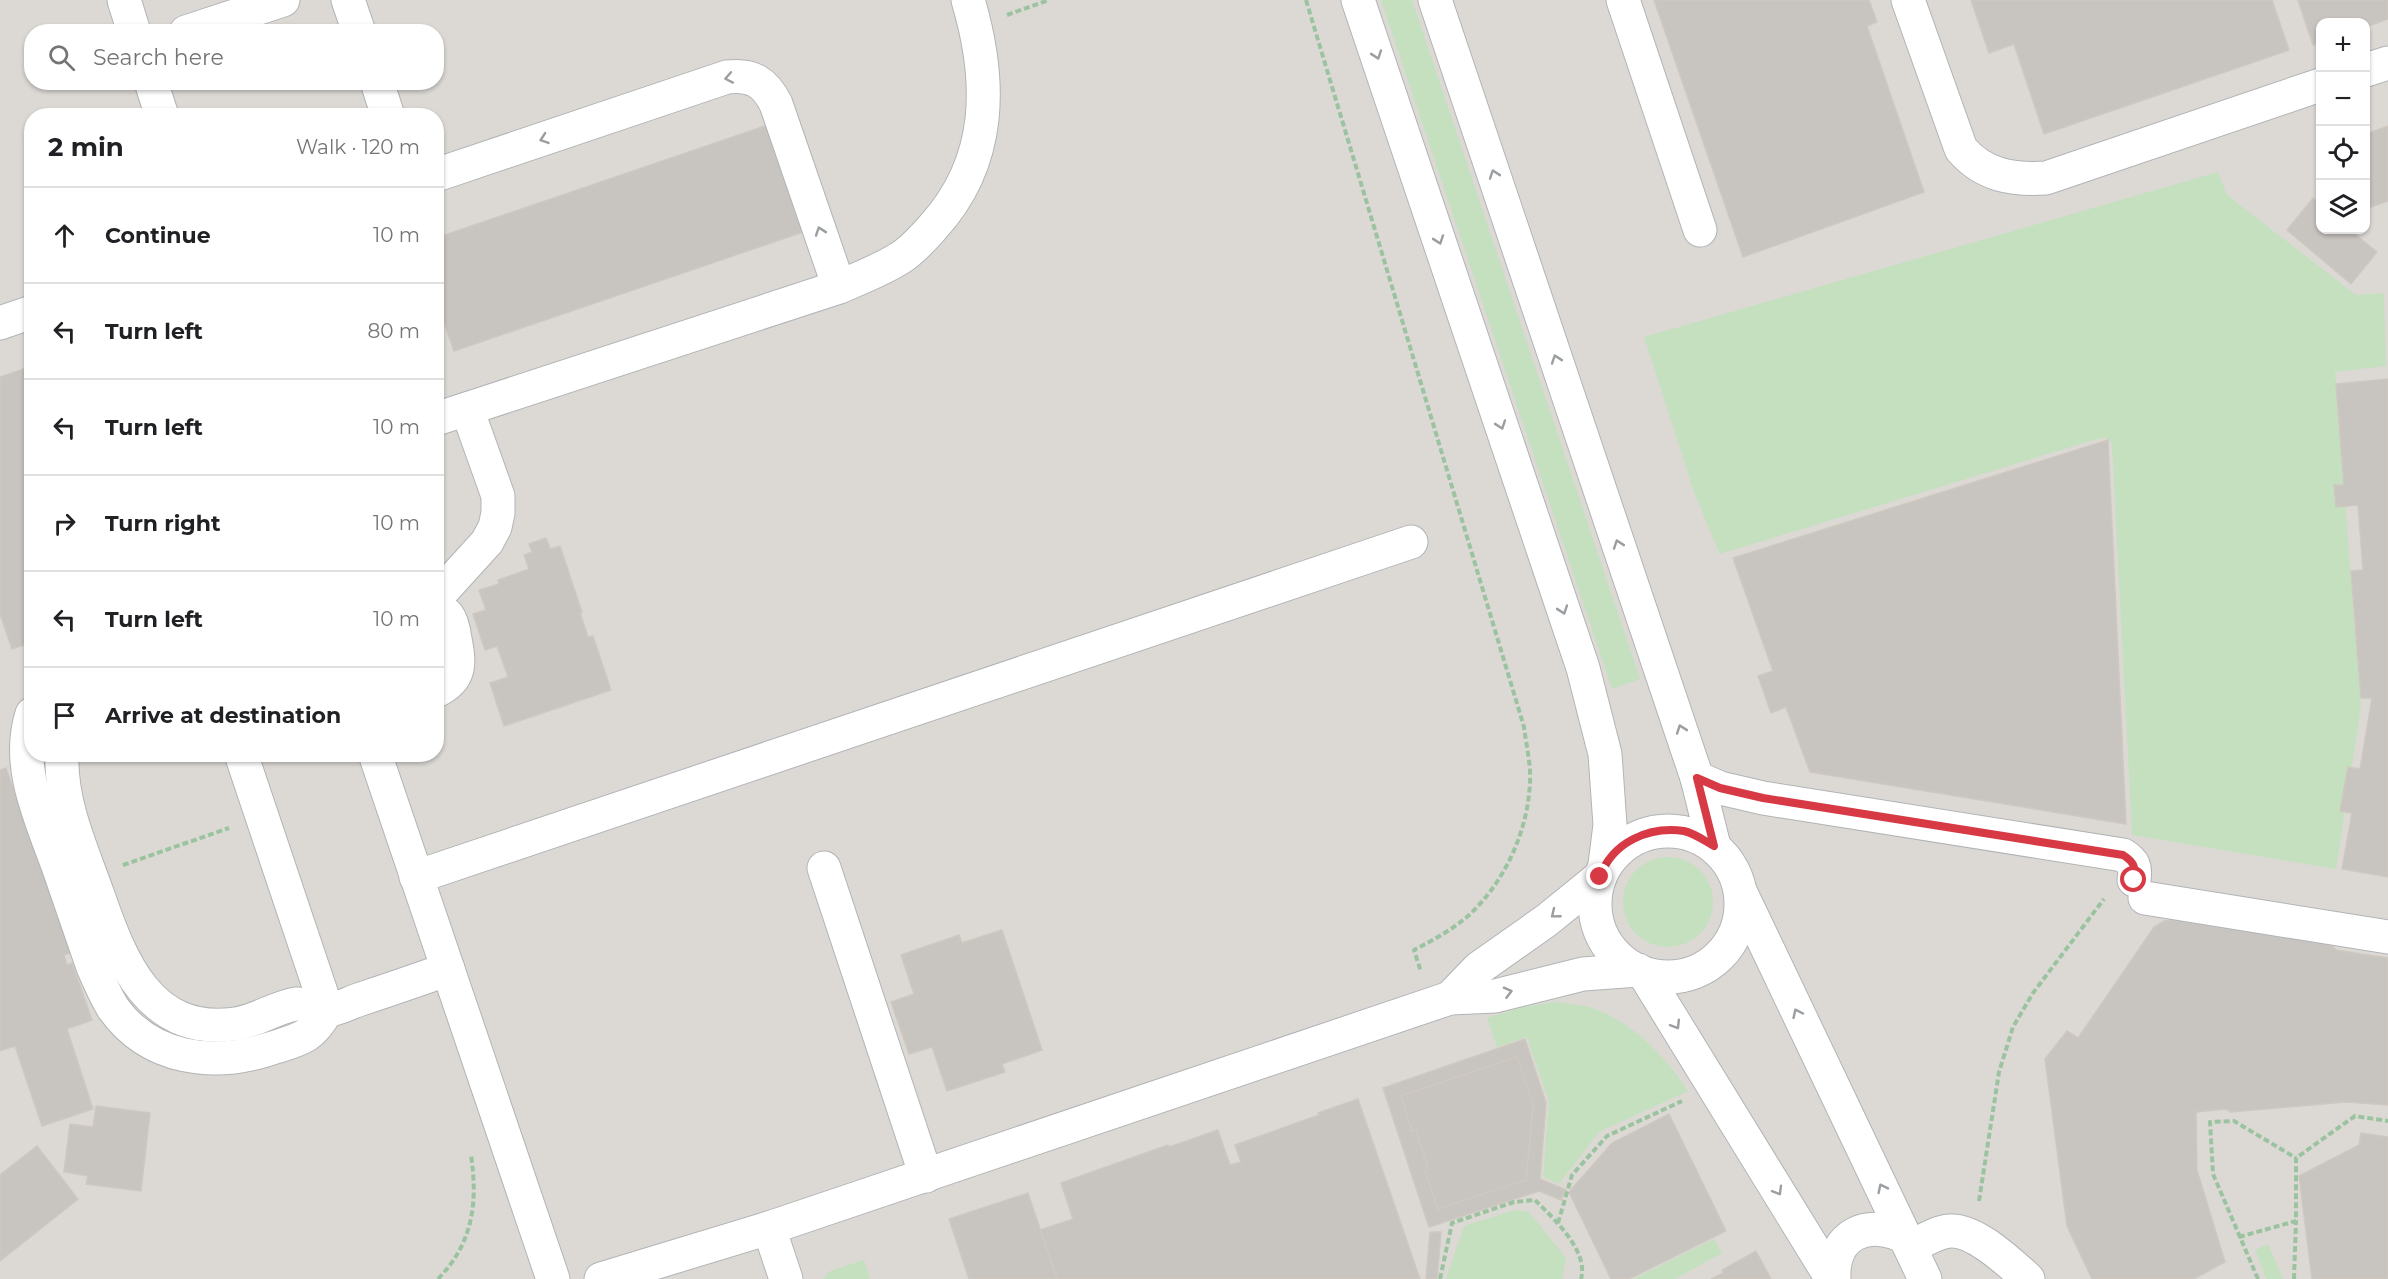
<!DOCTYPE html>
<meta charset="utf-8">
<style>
body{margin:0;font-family:Montserrat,sans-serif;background:#f6f6f6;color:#202124}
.controls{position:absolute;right:18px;top:18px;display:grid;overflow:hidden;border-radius:12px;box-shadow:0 2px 4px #0004}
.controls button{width:54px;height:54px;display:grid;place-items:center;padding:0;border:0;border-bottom:2px solid #e0e0e0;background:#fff;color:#202124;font:30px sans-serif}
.stop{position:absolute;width:18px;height:18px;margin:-14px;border:4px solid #d73a44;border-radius:50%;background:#fff}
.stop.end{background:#d73a44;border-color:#fff;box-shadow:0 2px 6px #0008}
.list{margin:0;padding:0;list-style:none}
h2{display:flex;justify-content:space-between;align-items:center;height:78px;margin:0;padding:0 24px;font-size:26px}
h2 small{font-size:20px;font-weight:400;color:#757577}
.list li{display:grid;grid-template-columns:39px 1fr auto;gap:18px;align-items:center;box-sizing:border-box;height:96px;padding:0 24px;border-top:2px solid #e0e0e0}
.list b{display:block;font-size:22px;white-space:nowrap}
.list em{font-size:20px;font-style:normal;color:#757577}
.icon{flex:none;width:33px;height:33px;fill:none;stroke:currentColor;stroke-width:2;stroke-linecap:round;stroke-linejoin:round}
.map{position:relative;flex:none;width:2388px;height:1279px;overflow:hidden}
.search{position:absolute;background:#fff;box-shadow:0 2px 4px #0004;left:24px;top:24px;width:420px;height:66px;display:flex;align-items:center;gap:15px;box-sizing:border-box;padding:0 21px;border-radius:24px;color:#757577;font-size:22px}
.panel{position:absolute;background:#fff;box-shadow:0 2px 4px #0004;left:24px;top:108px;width:420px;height:654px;border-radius:24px}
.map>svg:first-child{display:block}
</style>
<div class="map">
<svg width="2388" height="1279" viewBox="0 0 2388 1279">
<rect width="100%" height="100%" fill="#ebe7e1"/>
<path fill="#dcd9d5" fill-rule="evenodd" d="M0 0H2388V1279H0ZM2320 22H2366V230H2320ZM32 32H436V82H32ZM32 116H436V754H32Z"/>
<g fill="#c4e0bf">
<polygon points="1381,0 1412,0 1640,679 1612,689"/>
<polygon points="2218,172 2227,195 2356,295 2384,293 2386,366 2335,372 2361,706 2336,869 2132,835 2112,445 2110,440 2105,438 2097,439 1720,554 1695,495 1644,337"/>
<circle cx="1668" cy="902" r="45"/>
<path d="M1556 1002C1567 1004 1579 1004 1589 1007 1631 1020 1665 1056 1688 1091L1599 1132 1559 1184 1543 1177 1549 1102 1527 1037 1497 1047 1487 1018 1522 1007Z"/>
<polygon points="1515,1210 1529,1212 1566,1258 1562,1279 1446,1279 1464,1226"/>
<polygon points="1714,1239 1722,1253 1675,1279 1633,1279"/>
<polygon points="2268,1244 2283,1279 2266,1279 2255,1250"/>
<polygon points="864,1260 870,1279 823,1279 830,1271"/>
</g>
<g fill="#c8c4c0" stroke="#cfc8c0" stroke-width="1.5" fill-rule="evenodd">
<polygon points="1654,0 1869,0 1877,22 1867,26 1924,192 1743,257"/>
<polygon points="1971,0 2272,0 2289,50 2044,134 2014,44 1989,53"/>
<polygon points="2298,0 2388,0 2388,19 2366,27 2366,22 2320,22 2320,42 2313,45"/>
<polygon points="774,123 809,230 454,351 436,300 436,238"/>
<polygon points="2388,126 2388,201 2368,208 2366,199 2366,134"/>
<polygon points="2313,198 2320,205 2320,230 2350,230 2377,252 2351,284 2287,230"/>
<polygon points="32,366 32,642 12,649 0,614 0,377"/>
<polygon points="2388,379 2388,877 2342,869 2352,813 2340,811 2348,767 2360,769 2372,698 2361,698 2351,571 2363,570 2358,505 2336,507 2334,485 2344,485 2336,384"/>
<polygon points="2108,440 2126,824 1810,772 1786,707 1771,713 1758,676 1773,671 1733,558"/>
<polygon points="546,538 550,549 560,546 582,612 580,613 588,637 593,636 611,690 504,726 490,683 508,677 497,646 485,650 473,614 486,610 479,590 499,584 498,580 529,569 524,555 532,552 529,544"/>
<polygon points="6,768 33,846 47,842 82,949 64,955 67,965 72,963 92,1020 67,1029 93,1109 42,1126 15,1046 0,1051 0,770"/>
<polygon points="2173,920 2329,943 2336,950 2388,958 2388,1105 2346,1102 2231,1112 2226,1109 2196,1112 2197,1170 2225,1262 2194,1279 2092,1279 2067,1226 2045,1059 2067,1031 2078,1038 2154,927 2164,921"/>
<polygon points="1002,930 1042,1050 1002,1064 1005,1072 947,1091 932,1047 909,1054 891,1002 914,994 901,955 959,935 962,943"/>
<path d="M1525 1039 1546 1103 1540 1179 1566 1190 1561 1200 1539 1191 1429 1227 1383 1088ZM1517 1057 1533 1105 1526 1180 1438 1209 1425 1171 1429 1170 1416 1130 1412 1131 1401 1096Z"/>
<polygon points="1517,1057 1533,1105 1526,1180 1438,1209 1425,1171 1429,1170 1416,1130 1412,1131 1401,1096"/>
<polygon points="1358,1099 1420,1279 1057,1279 1040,1230 1073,1219 1061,1183 1168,1145 1169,1147 1218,1130 1230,1165 1241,1162 1235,1145 1319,1115 1318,1113"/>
<polygon points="96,1106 150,1113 141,1191 86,1184 88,1176 64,1172 70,1124 93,1127"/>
<polygon points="1669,1114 1726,1231 1629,1279 1611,1279 1569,1192 1612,1143"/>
<polygon points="2361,1133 2388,1137 2388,1279 2312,1279 2299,1176 2359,1145"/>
<polygon points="37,1146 78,1199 0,1261 0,1175"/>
<polygon points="1028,1193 1057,1279 969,1279 949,1219"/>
<polygon points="1430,1232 1441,1232 1437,1279 1426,1279"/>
<polygon points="1756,1251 1771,1279 1711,1279 1723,1273 1722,1270"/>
</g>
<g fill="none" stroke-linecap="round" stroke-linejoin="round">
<defs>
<g id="minor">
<polyline points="124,0 134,32"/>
<polyline points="348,0 359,32"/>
<polyline points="1358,0 1583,668 1605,754 1610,825 1605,864"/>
<polyline points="1435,0 1697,778 1714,846"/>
<polyline points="1623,0 1700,230"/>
<path d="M1908 0 1961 149C1984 176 2013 180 2046 178L2320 85"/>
<polyline points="186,32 283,0"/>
<polyline points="2366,70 2388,63"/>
<polyline points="151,82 162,116"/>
<polyline points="377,82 388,116"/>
<path d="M436 175 727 77C752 74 765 82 776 104L839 287"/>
<polyline points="0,323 32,312"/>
<path d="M436 419 839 287C860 278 881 270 900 258 913 250 924 237 933 227 993 161 992 81 968 0"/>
<polyline points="436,598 487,542 495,527 498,513 498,496 467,409"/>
<path d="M436 607C440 610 446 613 448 616 452 621 454 632 455 639 460 664 461 679 436 691"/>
<path d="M32 714C15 765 41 819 58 866 70 900 81 933 93 967 99 981 105 995 113 1008 150 1060 213 1067 269 1049 300 1039 311 1039 327 1010L241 754"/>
<path d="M62 754C60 803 82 850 98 895 121 961 149 1036 235 1024 257 1021 276 1007 296 1004 306 1003 317 1011 327 1010 337 1010 349 1003 358 1000 388 990 418 980 448 969"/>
<polyline points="375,754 553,1279"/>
<path d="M1697 778 1720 788 1763 798 2123 855C2134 862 2136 867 2134 880"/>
<circle cx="1668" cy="904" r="73"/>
<polyline points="824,868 926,1176"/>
<polyline points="416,877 1411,542"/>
<polyline points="1741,893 1925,1279"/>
<polyline points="2145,898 2388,937"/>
<polyline points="1645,975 1832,1279"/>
<polyline points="1450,998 1479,968 1547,920 1600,877"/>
<polyline points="769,1228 786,1279"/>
<path d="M1911 1247C1923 1241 1936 1232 1950 1231 1975 1229 2010 1263 2028 1279"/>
<polyline points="601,1279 769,1228 1450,998 1495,996 1583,974 1638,970"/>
<path d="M1834 1279C1832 1233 1869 1218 1907 1238"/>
</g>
</defs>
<use href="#minor" stroke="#b1b4b7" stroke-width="35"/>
<g stroke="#9bc3a0" stroke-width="4" stroke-dasharray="6 3" stroke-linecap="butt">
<path d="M1306 0 1524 727C1526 744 1531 764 1530 782 1528 831 1505 882 1468 916 1452 930 1433 940 1414 950L1421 972"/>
<polyline points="1007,15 1049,0"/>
<polyline points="123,865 229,828"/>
<polyline points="1979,1201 1999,1072 2013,1027 2033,993 2104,899"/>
<polyline points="1558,1223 1572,1175 1607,1136 1682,1101"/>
<polyline points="2239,1237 2296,1221 2296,1158 2355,1116 2388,1121"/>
<path d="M438 1279C473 1243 478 1203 471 1155"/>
<path d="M1440 1279 1452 1223 1514 1202 1535 1200C1554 1219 1589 1251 1581 1279"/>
<polyline points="2258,1279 2213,1174 2210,1122 2234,1121 2296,1158"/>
<polyline points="2294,1279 2296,1221"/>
</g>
<use href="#minor" stroke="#fff" stroke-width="33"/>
</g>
<defs><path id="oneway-chevron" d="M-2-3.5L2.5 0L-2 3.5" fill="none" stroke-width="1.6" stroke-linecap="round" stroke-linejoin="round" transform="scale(1.5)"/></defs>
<g stroke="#9b9ea0">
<use href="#oneway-chevron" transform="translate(1377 55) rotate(71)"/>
<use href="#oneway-chevron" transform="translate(729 78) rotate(169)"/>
<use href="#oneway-chevron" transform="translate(544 139) rotate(161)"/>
<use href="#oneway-chevron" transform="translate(1494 174) rotate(-109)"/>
<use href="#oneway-chevron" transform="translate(820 231) rotate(-109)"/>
<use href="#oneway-chevron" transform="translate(1439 240) rotate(71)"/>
<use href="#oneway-chevron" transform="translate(1556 359) rotate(-109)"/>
<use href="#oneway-chevron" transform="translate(1501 425) rotate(71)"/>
<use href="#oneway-chevron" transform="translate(1618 544) rotate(-109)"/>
<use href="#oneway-chevron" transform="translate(1563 610) rotate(71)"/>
<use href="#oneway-chevron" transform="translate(1681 729) rotate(-109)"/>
<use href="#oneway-chevron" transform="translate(1555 914) rotate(141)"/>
<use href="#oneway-chevron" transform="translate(1508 992) rotate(-14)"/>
<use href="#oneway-chevron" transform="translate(1797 1013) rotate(-115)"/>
<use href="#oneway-chevron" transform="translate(1676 1025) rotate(58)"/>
<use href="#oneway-chevron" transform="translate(1882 1188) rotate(-116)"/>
<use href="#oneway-chevron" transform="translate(1778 1191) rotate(59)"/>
</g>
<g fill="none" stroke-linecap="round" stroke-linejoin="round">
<path stroke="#d73a44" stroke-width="8" d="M1600 877C1612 842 1649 826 1684 831 1694 833 1705 841 1714 846L1697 778 1720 788 1763 798 2123 855C2134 862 2136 867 2134 880"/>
</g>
</svg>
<div class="controls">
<button>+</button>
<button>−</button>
<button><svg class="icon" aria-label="locate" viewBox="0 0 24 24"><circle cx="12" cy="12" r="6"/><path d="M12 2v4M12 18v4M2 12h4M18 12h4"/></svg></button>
<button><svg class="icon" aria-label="layers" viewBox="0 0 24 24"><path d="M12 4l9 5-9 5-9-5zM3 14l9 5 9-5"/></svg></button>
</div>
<div class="stop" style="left:2134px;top:880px"></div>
<div class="stop end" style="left:1600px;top:877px"></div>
<div class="search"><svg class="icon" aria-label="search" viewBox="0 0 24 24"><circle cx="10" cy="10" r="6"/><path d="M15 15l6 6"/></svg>Search here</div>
<section class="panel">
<h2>2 min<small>Walk · 120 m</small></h2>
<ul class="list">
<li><svg class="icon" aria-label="ahead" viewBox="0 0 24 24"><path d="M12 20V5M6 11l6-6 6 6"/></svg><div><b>Continue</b></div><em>10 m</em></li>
<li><svg class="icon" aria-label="left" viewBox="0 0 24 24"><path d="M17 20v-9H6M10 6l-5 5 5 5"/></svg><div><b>Turn left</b></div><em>80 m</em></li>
<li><svg class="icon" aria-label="left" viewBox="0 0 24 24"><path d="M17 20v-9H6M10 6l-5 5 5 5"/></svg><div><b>Turn left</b></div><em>10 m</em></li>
<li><svg class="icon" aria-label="right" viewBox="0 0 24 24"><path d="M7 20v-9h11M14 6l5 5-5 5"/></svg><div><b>Turn right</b></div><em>10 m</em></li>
<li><svg class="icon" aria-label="left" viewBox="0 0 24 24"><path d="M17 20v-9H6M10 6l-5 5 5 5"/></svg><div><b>Turn left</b></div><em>10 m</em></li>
<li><svg class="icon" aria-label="arrive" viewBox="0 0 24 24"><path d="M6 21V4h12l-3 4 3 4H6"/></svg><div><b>Arrive at destination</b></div></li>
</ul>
</section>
</div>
